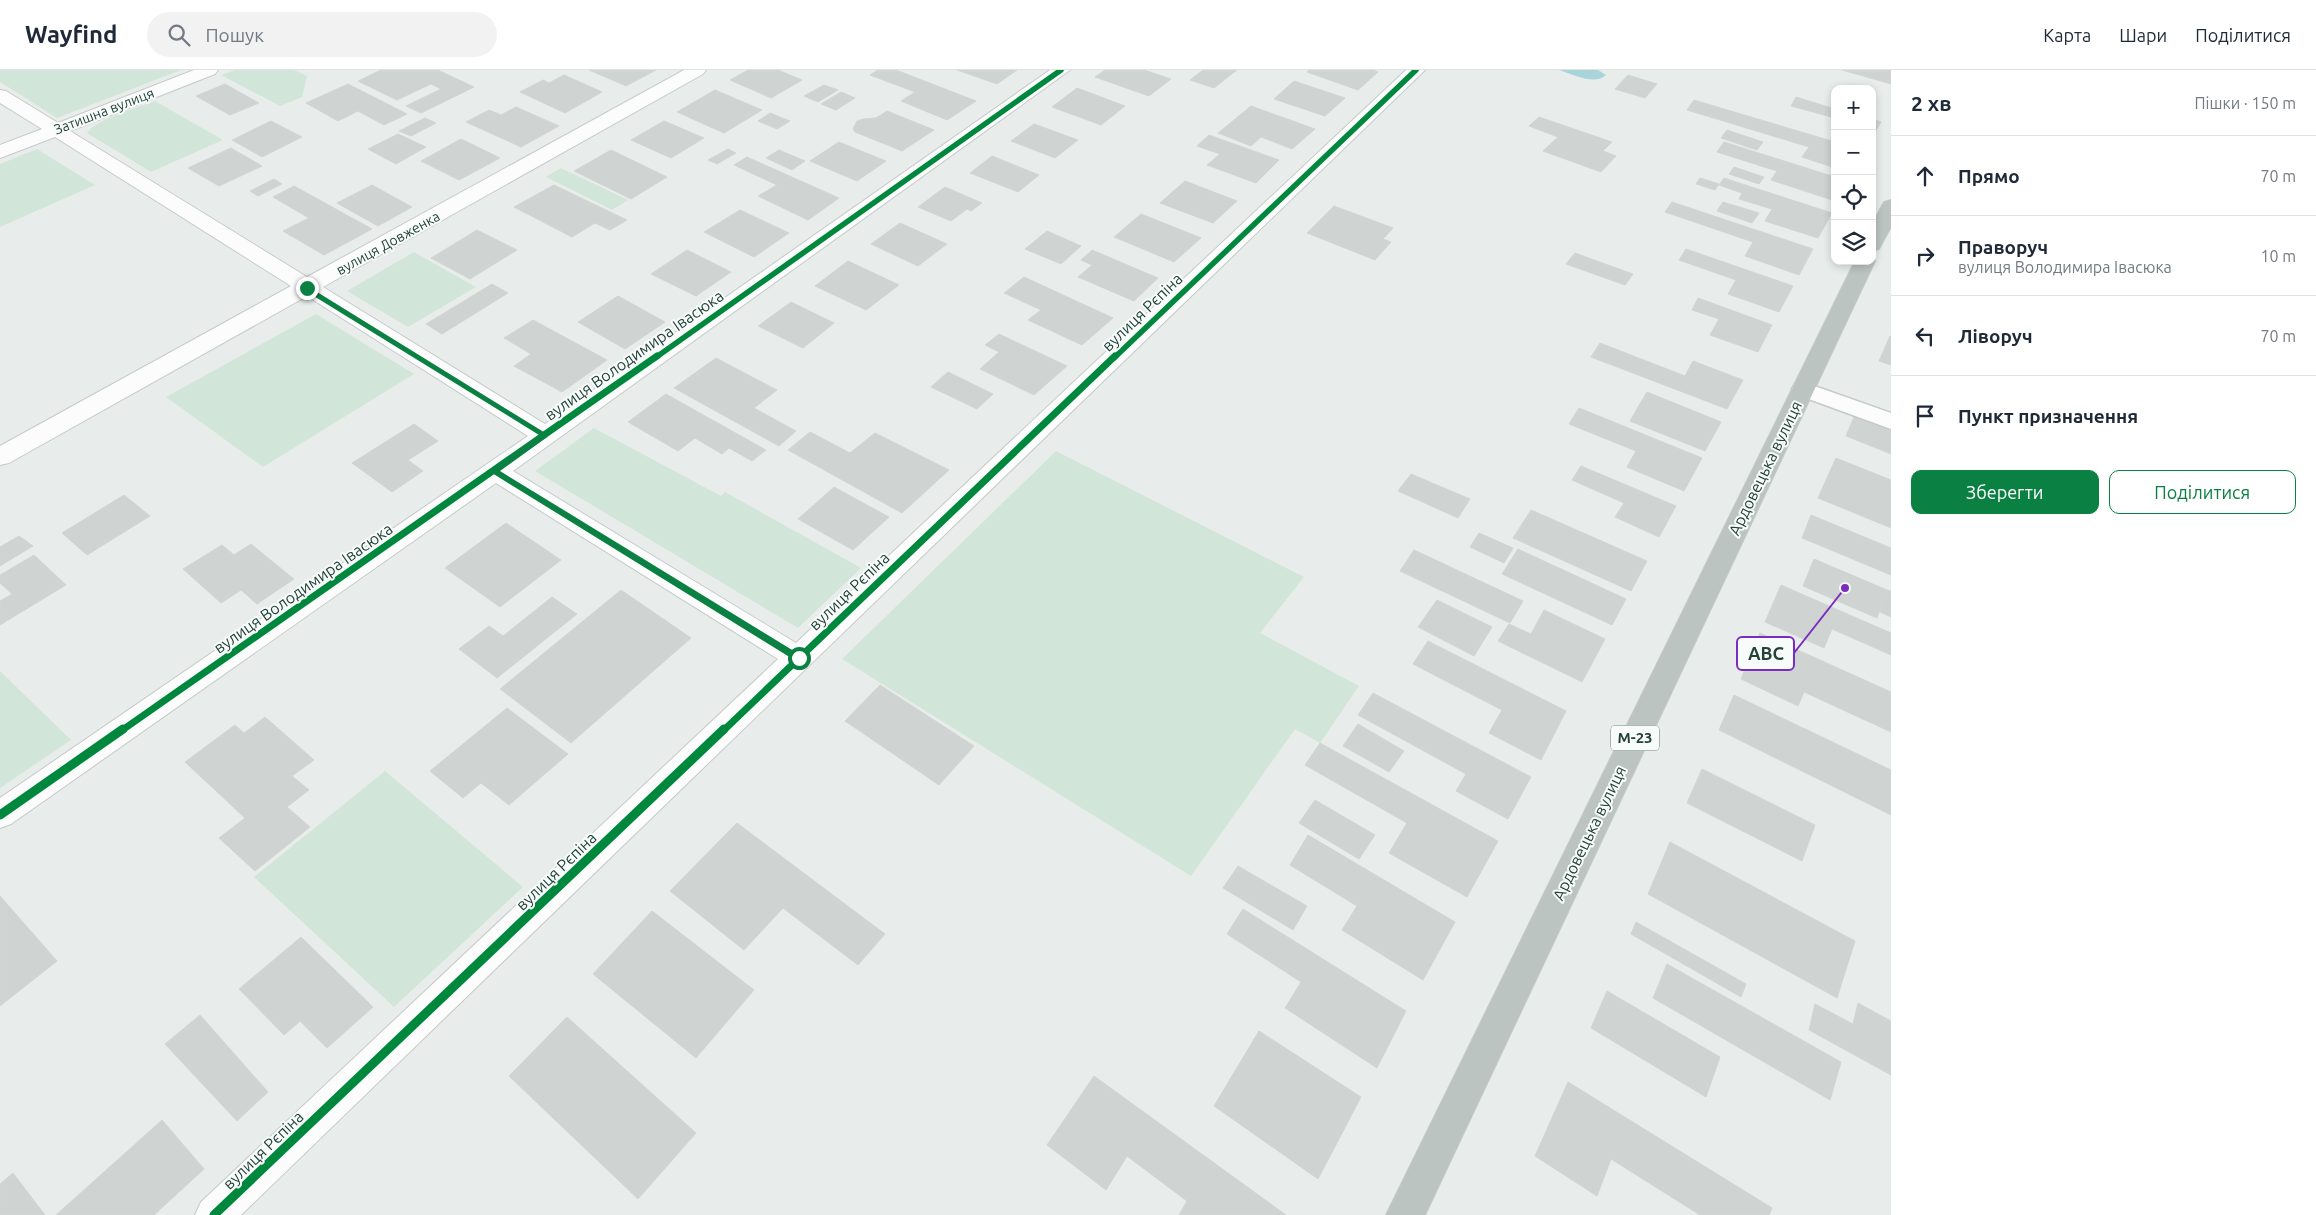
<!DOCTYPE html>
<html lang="uk">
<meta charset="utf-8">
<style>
body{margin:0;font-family:Ubuntu,sans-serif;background:#f2f2f3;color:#1f2937}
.controls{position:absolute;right:15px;top:15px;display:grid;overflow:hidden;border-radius:10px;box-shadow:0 2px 8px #0003}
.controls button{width:45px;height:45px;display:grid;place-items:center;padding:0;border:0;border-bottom:1px solid #e0e1e3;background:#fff;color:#1f2937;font:25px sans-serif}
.stop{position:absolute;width:15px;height:15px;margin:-11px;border:4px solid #0b8043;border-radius:50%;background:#fff}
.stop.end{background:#0b8043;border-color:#fff;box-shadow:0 1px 5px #0008}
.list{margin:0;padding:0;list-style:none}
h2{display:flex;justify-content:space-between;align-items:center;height:65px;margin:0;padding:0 20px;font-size:21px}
h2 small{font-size:16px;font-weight:400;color:#747a83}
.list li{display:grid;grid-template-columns:32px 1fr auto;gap:15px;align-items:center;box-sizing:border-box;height:80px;padding:0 20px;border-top:1px solid #e0e1e3}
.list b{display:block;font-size:19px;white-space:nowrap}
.list p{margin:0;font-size:16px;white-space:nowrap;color:#747a83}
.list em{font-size:16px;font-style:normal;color:#747a83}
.actions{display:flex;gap:10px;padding:15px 20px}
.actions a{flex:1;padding:11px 0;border:1px solid #0b8043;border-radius:10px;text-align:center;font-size:18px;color:#0b8043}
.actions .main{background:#0b8043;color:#fff}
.icon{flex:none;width:28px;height:28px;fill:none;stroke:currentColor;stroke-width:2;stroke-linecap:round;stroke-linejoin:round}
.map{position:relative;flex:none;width:1891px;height:1145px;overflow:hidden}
header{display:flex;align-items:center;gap:30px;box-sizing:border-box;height:70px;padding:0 25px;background:#fff;border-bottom:1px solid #e0e1e3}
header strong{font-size:24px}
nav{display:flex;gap:28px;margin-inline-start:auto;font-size:18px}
.search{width:350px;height:45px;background:#f2f2f3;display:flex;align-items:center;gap:12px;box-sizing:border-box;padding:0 18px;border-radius:28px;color:#747a83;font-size:19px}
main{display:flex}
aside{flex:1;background:#fff}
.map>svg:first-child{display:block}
</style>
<header>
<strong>Wayfind</strong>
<div class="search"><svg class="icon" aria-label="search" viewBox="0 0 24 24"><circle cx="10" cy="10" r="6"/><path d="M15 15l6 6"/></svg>Пошук</div>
<nav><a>Карта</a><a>Шари</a><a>Поділитися</a></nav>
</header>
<main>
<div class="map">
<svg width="1891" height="1145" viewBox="0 0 1891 1145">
<rect width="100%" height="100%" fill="#e8edeb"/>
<g fill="#d1e6d8">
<polygon points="0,0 181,0 57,48 0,12"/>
<polygon points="235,0 294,0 307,6 302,27 280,36 221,5"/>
<path d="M155 31 223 70 151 102 87 63C98 48 137 38 155 31Z"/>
<polygon points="37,79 95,115 0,157 0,94"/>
<polygon points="561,98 628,130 612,140 546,107"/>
<polygon points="414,182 476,217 408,257 347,221"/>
<polygon points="316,244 414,304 263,397 166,327"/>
<polygon points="594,358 721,426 725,422 861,498 798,558 535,401"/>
<polygon points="1056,381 1304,507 1260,563 1359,616 1320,673 1295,659 1191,806 842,589"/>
<polygon points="0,601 71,670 0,718"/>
<polygon points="385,701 523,817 394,937 254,807"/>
</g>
<path fill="#a9d4db" d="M1559 0H1598L1606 5C1595 16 1572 4 1559 0Z"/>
<g fill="#cfd4d2" stroke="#d1d6d4">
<polygon points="381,0 438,0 474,17 421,43 406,36 441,19 431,14 397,30 358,11"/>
<polygon points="589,0 656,0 626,16"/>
<polygon points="748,0 778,0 802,10 771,28 730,10"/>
<polygon points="878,0 896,0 976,31 947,50 901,31 915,22 870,5"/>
<polygon points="957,0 1017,0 997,14"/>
<polygon points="1105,0 1144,0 1171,9 1149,26 1095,7"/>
<polygon points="1203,0 1237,0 1214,18 1190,10"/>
<polygon points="1309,0 1373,0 1378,2 1358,20 1307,2"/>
<polygon points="1842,0 1891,0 1891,14"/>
<polygon points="564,5 602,22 565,43 520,22 543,10 549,13"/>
<polygon points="1628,5 1657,14 1645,28 1615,19"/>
<polygon points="1294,11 1345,28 1325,46 1274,29"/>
<polygon points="225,14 259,33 230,45 196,26"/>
<polygon points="348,14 407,44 384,55 358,41 338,51 306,33"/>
<polygon points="824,15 838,20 818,32 804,26"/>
<polygon points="1077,18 1125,36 1101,55 1052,37"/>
<polygon points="715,20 762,40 724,63 677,42"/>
<polygon points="841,22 855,28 836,40 821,34"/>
<polygon points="1796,27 1835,39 1835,48 1791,36"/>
<polygon points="1694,30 1835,72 1835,98 1802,87 1809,77 1687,40"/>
<polygon points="1251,36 1315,59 1292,79 1261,67 1251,76 1218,63"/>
<polygon points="516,37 559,56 521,77 466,52 489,40 501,45"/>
<polygon points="887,41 934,60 902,81 855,62 853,59 857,51 863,49 876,48"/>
<polygon points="770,43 790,51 777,59 758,51"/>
<polygon points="1539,47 1612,72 1603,81 1616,86 1601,102 1543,81 1558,67 1529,56"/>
<polygon points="425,48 436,53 411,66 399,61"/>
<polygon points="1872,49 1881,52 1872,67"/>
<polygon points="271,51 302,67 262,87 232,70"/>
<polygon points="664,51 704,68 671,88 631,70"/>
<polygon points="1034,54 1078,70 1055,88 1011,71"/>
<polygon points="1727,60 1763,72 1757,80 1721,68"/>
<polygon points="398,64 426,77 396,94 368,79"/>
<polygon points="1209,65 1279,90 1256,113 1207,95 1220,84 1197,76"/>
<polygon points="461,69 500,88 459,110 421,91"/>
<polygon points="839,72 886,91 857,111 810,91"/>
<polygon points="1724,72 1835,107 1835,131 1771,110 1777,101 1717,82"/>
<polygon points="231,78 262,96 219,116 188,98"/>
<polygon points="728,79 736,83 717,94 708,90"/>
<polygon points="611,80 667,107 631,129 574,101"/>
<polygon points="779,80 805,91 792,100 766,88"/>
<polygon points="992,86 1039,105 1018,122 970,103"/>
<polygon points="747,87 839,128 808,150 758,126 777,115 734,95"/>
<polygon points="1734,97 1764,107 1759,114 1729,104"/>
<polygon points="1700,108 1719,114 1715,120 1696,114"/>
<polygon points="1724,108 1832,143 1818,168 1765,151 1772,139 1739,129 1742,123 1719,115"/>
<polygon points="274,109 282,114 258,126 250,121"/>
<polygon points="1185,111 1237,131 1213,153 1160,133"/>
<polygon points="372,115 412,137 378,156 337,133"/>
<polygon points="554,115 627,150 610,160 595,153 572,167 514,137"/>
<polygon points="294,116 372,159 324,185 283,161 309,148 273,127"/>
<polygon points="945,117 982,133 971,141 967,139 951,151 918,137"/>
<polygon points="1672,132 1813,179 1799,205 1745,186 1753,172 1665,142"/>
<polygon points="1723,132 1759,143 1752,153 1717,141"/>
<polygon points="1334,136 1393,158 1383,169 1391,172 1375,190 1307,163"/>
<polygon points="740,140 789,163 754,187 704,162"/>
<polygon points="1141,144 1201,168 1174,192 1114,167"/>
<polygon points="900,153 947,174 918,196 871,174"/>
<polygon points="477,160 517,180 470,209 431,188"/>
<polygon points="1047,161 1081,176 1061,194 1025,179"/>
<polygon points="1686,179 1793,216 1779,242 1728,224 1736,210 1679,190"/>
<polygon points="687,180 731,202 696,226 651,204"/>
<polygon points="1092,180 1158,208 1134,231 1078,207 1092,195 1081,190"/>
<polygon points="1575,183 1633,204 1625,215 1566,194"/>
<polygon points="848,191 899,215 866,240 815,216"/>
<polygon points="1024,207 1113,248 1082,275 1028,250 1041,240 1004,223"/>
<polygon points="492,214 508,223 442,264 426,254"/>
<polygon points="618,226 665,252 625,279 578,252"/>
<polygon points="1698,228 1772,255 1758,282 1710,265 1719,249 1692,240"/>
<polygon points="791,232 834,253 803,278 758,256"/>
<polygon points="533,250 607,290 562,322 514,296 531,284 504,268"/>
<polygon points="999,264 1067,296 1034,325 980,299 999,282 985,275"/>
<polygon points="1890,266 1891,266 1891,295 1879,291"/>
<polygon points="1600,273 1685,306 1693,291 1743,310 1727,339 1591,287"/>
<polygon points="716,288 777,320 754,338 796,361 779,376 674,318"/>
<polygon points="948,302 993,324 977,339 931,317"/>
<polygon points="1647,322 1721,352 1705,381 1630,351"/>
<polygon points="666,324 766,380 752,391 729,378 722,384 695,368 678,381 628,352"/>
<polygon points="1579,338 1702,388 1684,421 1627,397 1636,381 1569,354"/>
<polygon points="1854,347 1891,361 1891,384 1846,366"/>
<polygon points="414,354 438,371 408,390 423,401 392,422 352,393"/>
<polygon points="810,362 850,383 875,363 949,400 902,443 788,380"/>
<polygon points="1836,388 1891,410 1891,458 1818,428"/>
<polygon points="1581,396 1676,436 1659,467 1615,447 1624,433 1572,410"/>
<polygon points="1411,404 1470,429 1458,448 1398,421"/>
<polygon points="834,417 889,447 853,480 798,449"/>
<polygon points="124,425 150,446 87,485 62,463"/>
<polygon points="1531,440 1647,491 1631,521 1513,468"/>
<polygon points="1811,445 1891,478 1891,505 1802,468"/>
<polygon points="506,453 561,490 500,537 445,498"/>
<polygon points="1479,463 1513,478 1504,493 1470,477"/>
<polygon points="19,466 33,476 0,496 0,477"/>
<polygon points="251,474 294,509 257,534 241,520 221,533 183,499 222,475 234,485"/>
<polygon points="1518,479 1626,529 1612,555 1502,504"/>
<polygon points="1414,480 1523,531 1510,553 1400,501"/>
<polygon points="34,485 66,515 0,555 0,531 12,524 0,513 0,505"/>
<polygon points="1814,489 1887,520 1877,548 1803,516"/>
<polygon points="1781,515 1891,563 1891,585 1832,559 1824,578 1765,552"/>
<polygon points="621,520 691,568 571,673 500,619"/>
<polygon points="1887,520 1891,521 1891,547 1880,542"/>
<polygon points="552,527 577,544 497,608 459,579 489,556 503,566"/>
<polygon points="1437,530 1492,557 1474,586 1418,557"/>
<polygon points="1544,540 1605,569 1582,612 1498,571 1509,554 1531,564"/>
<polygon points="1760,563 1891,622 1891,662 1804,622 1798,636 1741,609"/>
<polygon points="1428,571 1566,641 1541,690 1489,663 1502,640 1413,594"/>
<polygon points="880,615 974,676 939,715 845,651"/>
<polygon points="1373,623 1531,707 1508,749 1456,721 1466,704 1358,645"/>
<polygon points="1734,625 1891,700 1891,745 1719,660"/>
<polygon points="507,638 568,684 509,735 481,713 463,728 430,701"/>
<polygon points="265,647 314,690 292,706 309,720 287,737 310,757 255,801 219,768 245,748 185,692 235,655 244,663"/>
<polygon points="1358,654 1404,681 1389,702 1343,676"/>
<polygon points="1320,673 1498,771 1467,827 1389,783 1407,753 1305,695"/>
<polygon points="1702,699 1815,755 1802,791 1687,733"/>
<polygon points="1315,730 1375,765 1359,789 1299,753"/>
<polygon points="737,753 885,864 858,895 783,838 744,880 670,821"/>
<polygon points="1308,765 1455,852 1423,910 1342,860 1357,836 1290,795"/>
<polygon points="1670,772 1855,871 1837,928 1648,824"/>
<polygon points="1238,796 1307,836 1293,860 1223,818"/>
<polygon points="0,826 57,891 0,936"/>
<polygon points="1243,839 1406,941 1377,998 1285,938 1301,912 1227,864"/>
<polygon points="652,841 754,920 696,988 593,904"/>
<polygon points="1636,852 1746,914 1741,927 1631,864"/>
<polygon points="301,867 373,937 327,978 300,951 284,965 239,919"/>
<polygon points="1667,894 1841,992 1830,1030 1653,928"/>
<polygon points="1607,921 1720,987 1706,1027 1591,958"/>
<polygon points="1858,933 1891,951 1891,1005 1809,960 1815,934 1853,954"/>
<polygon points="200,945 268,1022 237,1051 165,974"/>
<polygon points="567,947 696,1063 638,1129 509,1006"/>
<polygon points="1259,961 1361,1027 1318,1109 1214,1036"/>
<polygon points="1094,1006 1286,1145 1179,1145 1187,1131 1127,1086 1106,1120 1047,1075"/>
<polygon points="1568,1012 1772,1138 1769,1145 1700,1145 1611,1089 1597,1126 1535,1086"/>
<polygon points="162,1050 204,1099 154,1145 56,1145"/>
<polygon points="13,1103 45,1145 0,1145 0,1114"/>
</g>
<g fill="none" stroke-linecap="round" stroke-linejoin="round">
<defs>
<polygon id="lane" points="1803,312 1891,343 1891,359 1795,324 1792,319 1795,314"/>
<polygon id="street" points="194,0 218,0 215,4 70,61 307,207 684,0 706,0 703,4 323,217 545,354 1050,0 1070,0 513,401 796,573 1406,0 1425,0 241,1145 195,1145 201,1132 778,589 496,413 11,754 0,758 0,728 528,366 307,226 9,393 0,395 0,376 291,216 55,67 0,88 0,75 42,59 0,33 0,20 6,21 58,53"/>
<g id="highway">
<polygon points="1891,130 1891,157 1879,179 1872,181 1872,154 1884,132"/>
<polygon points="1872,187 1875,191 1425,1145 1386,1145 1855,191 1872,191"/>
</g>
</defs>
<use href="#lane" stroke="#c5cac8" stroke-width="3"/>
<use href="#street" stroke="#c5cac8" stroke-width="2"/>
<use href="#highway" stroke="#c3ccc9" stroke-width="2"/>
<use href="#lane" fill="#fcfcfc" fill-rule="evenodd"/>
<use href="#street" fill="#fcfcfc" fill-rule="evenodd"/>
<use href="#highway" fill="#bcc4c2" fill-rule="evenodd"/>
<defs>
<g id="cycleway-far2">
<polyline points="655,288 1061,0"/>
<polyline points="1114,288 1416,0"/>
</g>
<g id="cycleway-far1">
<polyline points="121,661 657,286"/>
<polyline points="723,661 1115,286"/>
</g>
<g id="cycleway">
<polyline points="0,745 123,659"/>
<polyline points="214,1145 724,659"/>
</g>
</defs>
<use href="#cycleway-far2" stroke="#f7fbf9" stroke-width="8"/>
<use href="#cycleway-far1" stroke="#f7fbf9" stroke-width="10"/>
<use href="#cycleway" stroke="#f7fbf9" stroke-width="12"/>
<use href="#cycleway-far2" stroke="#00873e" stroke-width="5.5"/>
<use href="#cycleway-far1" stroke="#00873e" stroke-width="7"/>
<use href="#cycleway" stroke="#00873e" stroke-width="9"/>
</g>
<polygon fill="#0b8043" points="304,217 309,217 547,364 547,367 500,401 802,586 802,591 796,591 492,403 492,399 539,365 304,220"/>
<g text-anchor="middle" stroke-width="4" stroke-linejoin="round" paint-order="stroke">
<g font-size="14" fill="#24423a" stroke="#f7fbf9">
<text transform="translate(104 41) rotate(-21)" y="5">Затишна вулиця</text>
<text transform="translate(388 173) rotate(-29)" y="5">вулиця Довженка</text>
</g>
<rect fill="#f7fbf9" stroke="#637a73" stroke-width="1" x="1611" y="655.5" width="48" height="25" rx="4"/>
<g font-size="15" font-weight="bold" fill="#24423a">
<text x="1635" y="673">М-23</text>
</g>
<g font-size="16" fill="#24423a" stroke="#f7fbf9">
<text transform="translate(1142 242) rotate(-44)" y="6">вулиця Рєпіна</text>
<text transform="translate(634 285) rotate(-35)" y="6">вулиця Володимира Івасюка</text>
<text transform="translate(1765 398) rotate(-64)" y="6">Ардовецька вулиця</text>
<text transform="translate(303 518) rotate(-35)" y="6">вулиця Володимира Івасюка</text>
<text transform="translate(849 521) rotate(-44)" y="6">вулиця Рєпіна</text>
<text transform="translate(1589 763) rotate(-64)" y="6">Ардовецька вулиця</text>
<text transform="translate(556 801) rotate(-44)" y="6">вулиця Рєпіна</text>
<text transform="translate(263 1080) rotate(-44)" y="6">вулиця Рєпіна</text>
</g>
</g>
<path fill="none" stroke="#7b2cbf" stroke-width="2" d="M1845 518L1794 583"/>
<circle fill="#7b2cbf" stroke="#f7fbf9" stroke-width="2" cx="1845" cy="518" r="5"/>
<rect fill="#f7fbf9" stroke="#7b2cbf" stroke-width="2" x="1737" y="567" width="57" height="33" rx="5"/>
<g font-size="18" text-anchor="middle" font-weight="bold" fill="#24423a">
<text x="1766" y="590">ABC</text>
</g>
</svg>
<div class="controls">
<button>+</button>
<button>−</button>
<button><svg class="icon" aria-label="locate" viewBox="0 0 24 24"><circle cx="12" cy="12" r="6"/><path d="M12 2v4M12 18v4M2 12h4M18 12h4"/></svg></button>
<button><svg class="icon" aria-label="layers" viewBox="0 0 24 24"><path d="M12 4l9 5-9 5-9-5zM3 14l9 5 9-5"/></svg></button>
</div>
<div class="stop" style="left:799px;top:588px"></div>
<div class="stop end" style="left:307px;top:218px"></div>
</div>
<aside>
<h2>2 хв<small>Пішки · 150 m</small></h2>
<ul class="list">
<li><svg class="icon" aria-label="ahead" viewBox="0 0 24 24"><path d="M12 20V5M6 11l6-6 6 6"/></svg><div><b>Прямо</b></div><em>70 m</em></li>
<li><svg class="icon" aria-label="right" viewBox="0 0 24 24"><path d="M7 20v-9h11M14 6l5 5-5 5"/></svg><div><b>Праворуч</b><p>вулиця Володимира Івасюка</p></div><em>10 m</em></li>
<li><svg class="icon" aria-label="left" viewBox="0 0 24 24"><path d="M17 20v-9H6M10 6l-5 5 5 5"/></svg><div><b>Ліворуч</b></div><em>70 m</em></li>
<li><svg class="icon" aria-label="arrive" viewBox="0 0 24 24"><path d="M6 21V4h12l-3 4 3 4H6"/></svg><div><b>Пункт призначення</b></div></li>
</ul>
<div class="actions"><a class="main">Зберегти</a><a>Поділитися</a></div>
</aside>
</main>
